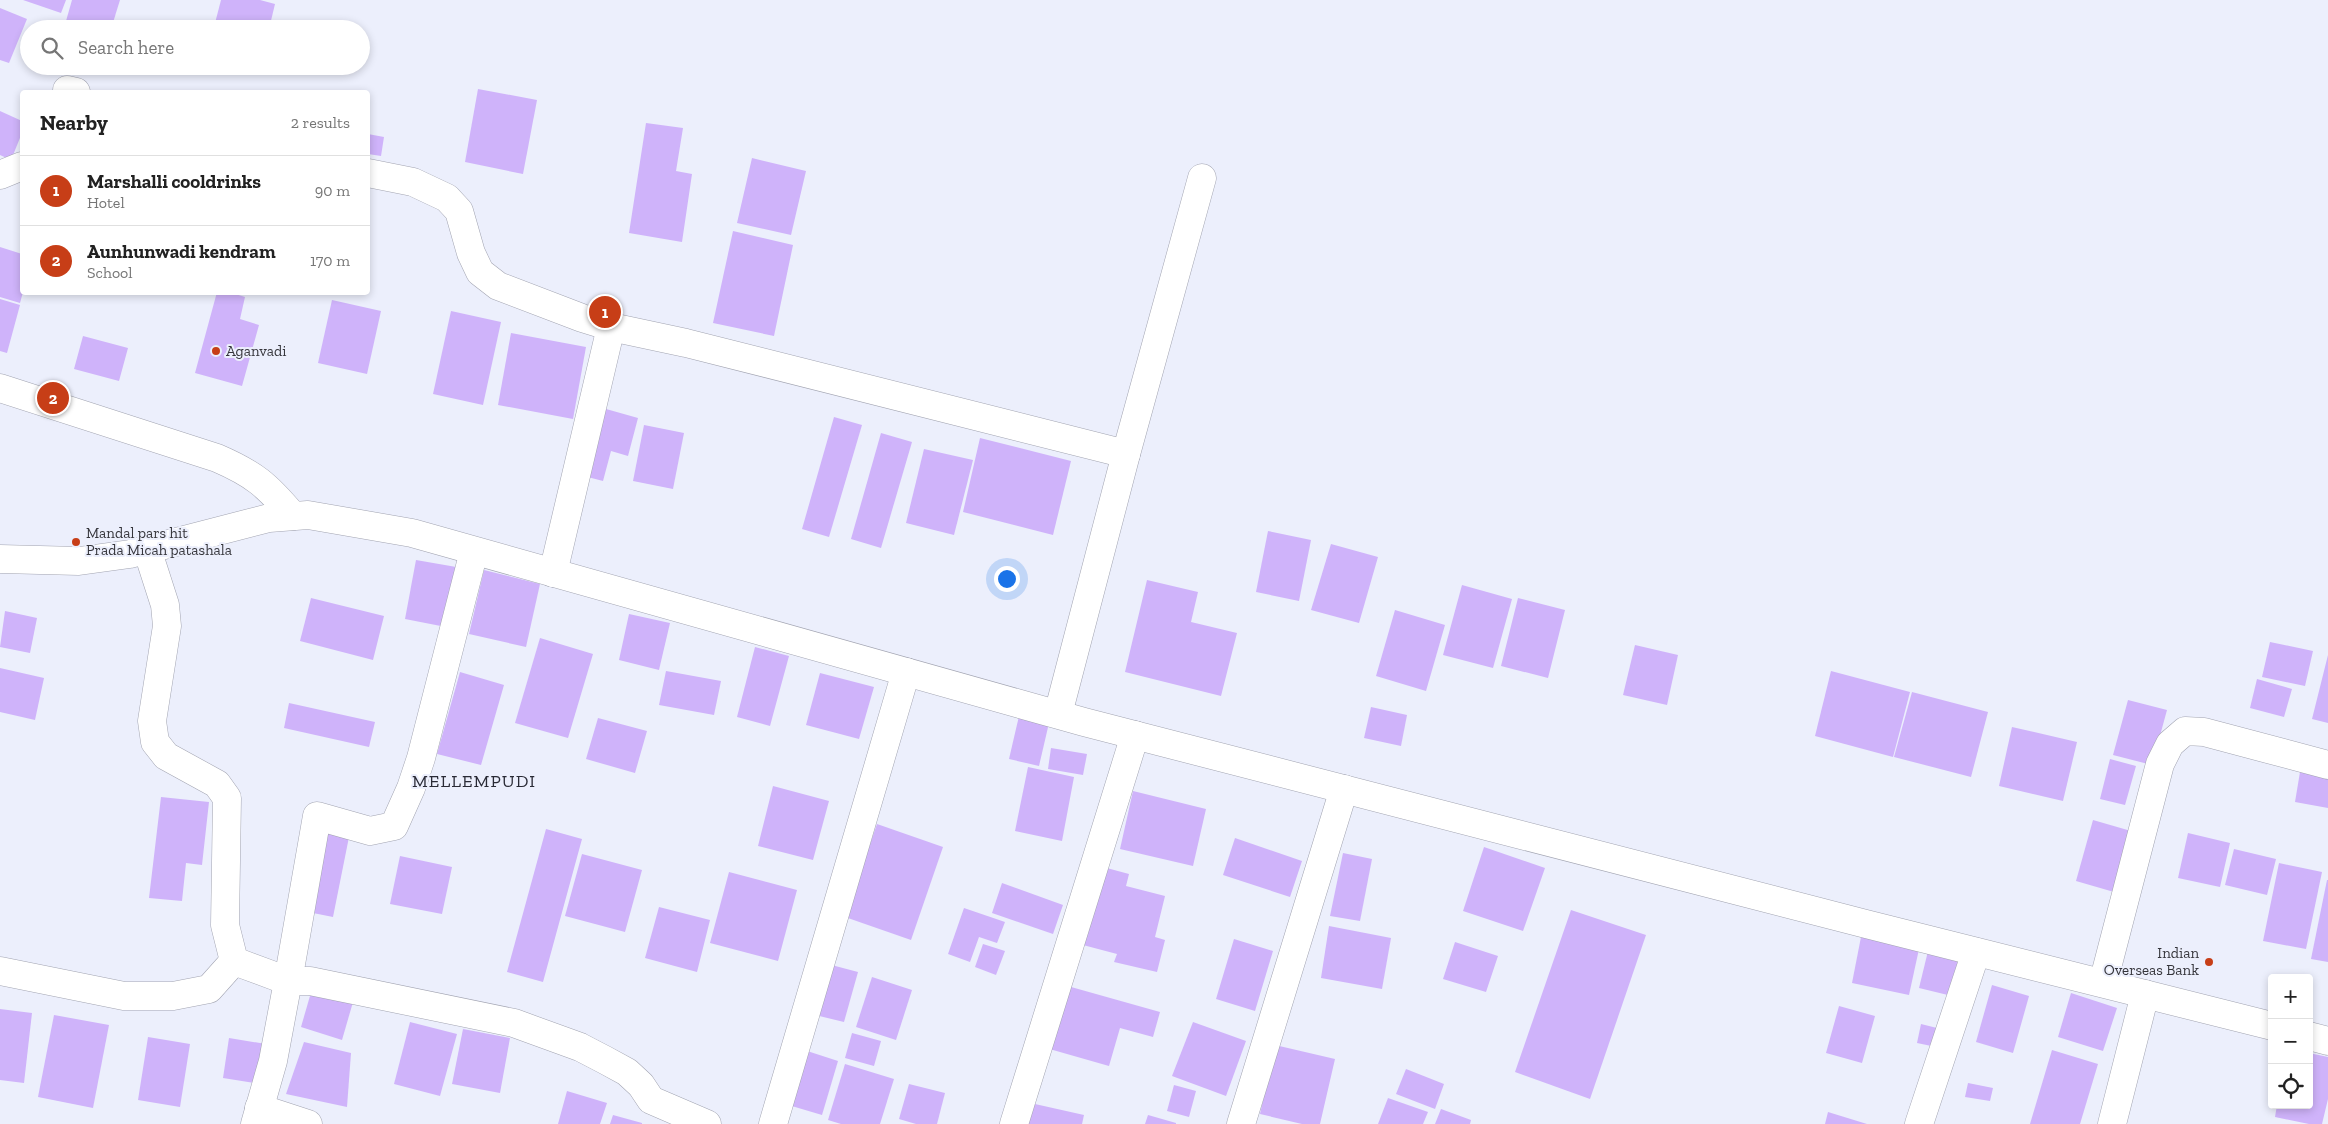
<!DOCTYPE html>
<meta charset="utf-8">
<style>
body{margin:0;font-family:"Zilla Slab",serif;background:#f6f6f6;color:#222}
.controls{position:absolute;right:15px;bottom:15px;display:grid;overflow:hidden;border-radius:5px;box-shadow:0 2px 8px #0003}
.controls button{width:45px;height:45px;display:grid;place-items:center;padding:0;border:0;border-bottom:1px solid #e0e0e0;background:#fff;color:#222;font:25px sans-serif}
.you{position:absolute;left:1006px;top:578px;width:18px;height:18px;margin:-12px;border:4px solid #fff;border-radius:50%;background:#1a73e8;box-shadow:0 0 0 8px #1a73e833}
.badge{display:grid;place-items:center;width:32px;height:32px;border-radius:50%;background:#c73e17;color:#fff;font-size:16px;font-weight:700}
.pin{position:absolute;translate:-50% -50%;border:2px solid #fff;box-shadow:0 1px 5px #0006}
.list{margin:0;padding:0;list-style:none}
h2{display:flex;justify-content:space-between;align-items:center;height:65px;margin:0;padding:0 20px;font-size:21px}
h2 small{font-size:16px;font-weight:400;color:#767676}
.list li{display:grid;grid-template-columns:32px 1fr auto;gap:15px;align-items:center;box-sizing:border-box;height:70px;padding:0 20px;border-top:1px solid #e0e0e0}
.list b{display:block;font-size:19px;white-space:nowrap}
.list p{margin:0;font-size:16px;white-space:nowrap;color:#767676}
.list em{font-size:16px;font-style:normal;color:#767676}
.icon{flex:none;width:28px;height:28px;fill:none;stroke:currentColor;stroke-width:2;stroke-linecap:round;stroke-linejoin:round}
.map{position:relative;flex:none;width:2328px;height:1124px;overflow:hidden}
.search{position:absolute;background:#fff;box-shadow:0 2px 8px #0003;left:20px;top:20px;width:350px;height:55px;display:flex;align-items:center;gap:12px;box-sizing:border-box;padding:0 18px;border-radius:28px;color:#767676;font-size:19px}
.panel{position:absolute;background:#fff;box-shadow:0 2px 8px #0003;left:20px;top:90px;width:350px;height:205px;border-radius:5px}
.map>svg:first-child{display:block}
</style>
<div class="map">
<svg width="2328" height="1124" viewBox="0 0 2328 1124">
<rect width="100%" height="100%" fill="#eceffc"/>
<g fill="#cfb3fa">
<polygon points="23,0 66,0 61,13"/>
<polygon points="72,0 120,0 111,29 93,29 66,21"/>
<polygon points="221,0 260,0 275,4 269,29 214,27"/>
<polygon points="0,8 27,19 9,63 0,60"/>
<polygon points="478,89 537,100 523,174 465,162"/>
<polygon points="0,111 22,121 22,133 11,160 0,155"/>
<polygon points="646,123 683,128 676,171 692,174 682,242 629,233"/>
<polygon points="368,134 384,137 381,156 368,154"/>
<polygon points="752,158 806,171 791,235 737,223"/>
<polygon points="733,231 793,245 774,336 713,323"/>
<polygon points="0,247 22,254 23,292 20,303 0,297"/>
<polygon points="217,292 229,292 245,297 240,319 259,325 242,386 195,373"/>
<polygon points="0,299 20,305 7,353 0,351"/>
<polygon points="332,300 381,311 367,374 318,363"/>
<polygon points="451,311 501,322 483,405 433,394"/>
<polygon points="511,333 586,347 573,419 498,405"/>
<polygon points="83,336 128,348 119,381 74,369"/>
<polygon points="599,407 638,418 628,456 611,451 603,481 580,475"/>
<polygon points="834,417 862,425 829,537 802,529"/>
<polygon points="644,425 684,433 673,489 633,481"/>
<polygon points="881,433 912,442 881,548 851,539"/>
<polygon points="980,438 1071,461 1053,535 963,512"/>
<polygon points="924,449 973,460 954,535 906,523"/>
<polygon points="1268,531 1311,540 1299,601 1256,592"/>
<polygon points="1331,544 1378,557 1359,623 1311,610"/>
<polygon points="416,560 462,568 451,628 405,619"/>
<polygon points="484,570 540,584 526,647 469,634"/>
<polygon points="1147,580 1198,592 1191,622 1237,633 1221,696 1125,672"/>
<polygon points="1462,585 1512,599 1493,668 1443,655"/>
<polygon points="311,598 384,616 373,660 300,641"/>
<polygon points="1518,598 1565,610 1548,678 1501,666"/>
<polygon points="1395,610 1445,625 1426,691 1376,676"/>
<polygon points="5,611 37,618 30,653 0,647"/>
<polygon points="629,614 670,623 659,670 619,660"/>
<polygon points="540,638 593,654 568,738 515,723"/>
<polygon points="2270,642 2313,651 2305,686 2262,677"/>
<polygon points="1635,645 1678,655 1667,705 1623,695"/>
<polygon points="755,647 789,656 770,726 737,717"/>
<polygon points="2328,655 2328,723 2312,719"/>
<polygon points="0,668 44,678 35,720 0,712"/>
<polygon points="666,671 721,681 714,715 659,705"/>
<polygon points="1831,671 1910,692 1893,757 1815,736"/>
<polygon points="460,672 504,685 481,765 437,754"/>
<polygon points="820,673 874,687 859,739 806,725"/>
<polygon points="2257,679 2292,689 2284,717 2250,708"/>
<polygon points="1912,692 1988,712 1971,777 1894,757"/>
<polygon points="2128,700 2167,710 2152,765 2113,755"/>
<polygon points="289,703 375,722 369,747 284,728"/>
<polygon points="1371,707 1407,715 1401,746 1364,738"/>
<polygon points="1019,716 1049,723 1039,766 1009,759"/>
<polygon points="598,718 647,731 635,773 586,759"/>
<polygon points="2012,727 2077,742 2063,801 1999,786"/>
<polygon points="1051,748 1087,754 1083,775 1048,769"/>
<polygon points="2110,759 2136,766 2125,805 2100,799"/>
<polygon points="2301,766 2328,771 2328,808 2295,802"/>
<polygon points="1028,767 1074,777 1062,841 1015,831"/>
<polygon points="773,786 829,801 813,860 758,846"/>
<polygon points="1133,791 1206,809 1193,866 1120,849"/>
<polygon points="161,797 209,802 202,865 186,863 182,901 149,898"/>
<polygon points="2093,820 2131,831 2114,892 2076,881"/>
<polygon points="877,824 943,847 911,940 845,917"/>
<polygon points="546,829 582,839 543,982 507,972"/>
<polygon points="319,831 349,837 333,917 303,911"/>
<polygon points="2188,833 2230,843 2220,887 2178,878"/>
<polygon points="1235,838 1302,861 1290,897 1223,875"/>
<polygon points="1484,847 1545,868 1523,931 1463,911"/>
<polygon points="2234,849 2276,859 2267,895 2225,885"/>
<polygon points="1343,853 1372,859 1360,921 1330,916"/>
<polygon points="582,854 642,870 625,932 565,916"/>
<polygon points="400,856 452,867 442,914 390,904"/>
<polygon points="2279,863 2322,872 2306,949 2263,941"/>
<polygon points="1103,867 1129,874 1126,886 1165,896 1155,937 1165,940 1157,972 1114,962 1117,954 1083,945"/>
<polygon points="729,872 797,890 778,961 710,943"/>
<polygon points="2327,880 2328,880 2328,962 2311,959"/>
<polygon points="1002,883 1063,905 1053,934 992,913"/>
<polygon points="659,907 710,920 697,972 645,958"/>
<polygon points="964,908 1005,922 997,943 979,937 970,962 948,954"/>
<polygon points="1571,910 1646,935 1590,1099 1515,1072"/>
<polygon points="1329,926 1391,938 1382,989 1321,978"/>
<polygon points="1861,937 1919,949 1909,995 1852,983"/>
<polygon points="1234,939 1273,951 1255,1011 1216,999"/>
<polygon points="1455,942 1498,956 1486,992 1443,979"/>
<polygon points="983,944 1005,951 996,975 975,967"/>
<polygon points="1928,951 1961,959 1952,996 1919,988"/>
<polygon points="824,963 858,972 844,1022 811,1014"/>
<polygon points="872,977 912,990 896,1040 856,1027"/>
<polygon points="1064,985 1160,1012 1153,1037 1120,1028 1109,1066 1046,1048"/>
<polygon points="1992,985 2029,996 2013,1053 1976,1042"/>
<polygon points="312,989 353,1002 342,1040 301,1027"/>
<polygon points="2071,993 2117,1008 2103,1051 2058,1037"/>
<polygon points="1839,1006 1875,1016 1862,1063 1826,1053"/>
<polygon points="0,1009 32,1013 24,1083 0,1080"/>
<polygon points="54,1015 109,1025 93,1108 38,1097"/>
<polygon points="410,1022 457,1034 440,1096 394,1084"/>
<polygon points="1193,1022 1246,1041 1226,1096 1172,1076"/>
<polygon points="1921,1024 1945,1030 1941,1048 1917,1043"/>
<polygon points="463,1029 510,1038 500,1093 452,1084"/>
<polygon points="852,1033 881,1041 874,1066 845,1058"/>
<polygon points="148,1037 190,1044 180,1107 138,1100"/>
<polygon points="229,1038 266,1044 260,1084 223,1078"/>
<polygon points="304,1042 351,1053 347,1107 286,1094"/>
<polygon points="1275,1045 1335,1059 1320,1124 1302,1124 1260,1114"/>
<polygon points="801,1049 838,1061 822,1115 785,1104"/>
<polygon points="2052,1050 2098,1064 2080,1124 2030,1124"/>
<polygon points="2309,1053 2328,1057 2328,1099 2322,1124 2309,1124 2275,1117 2277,1105 2309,1105"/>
<polygon points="845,1064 894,1079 880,1124 841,1124 828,1120"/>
<polygon points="1406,1069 1444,1084 1435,1109 1396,1094"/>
<polygon points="1968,1083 1993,1088 1990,1101 1965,1097"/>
<polygon points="909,1084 945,1093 937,1124 916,1124 899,1119"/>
<polygon points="1174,1085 1196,1091 1189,1117 1167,1111"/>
<polygon points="567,1091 607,1103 600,1124 558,1124"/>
<polygon points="1388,1098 1428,1112 1423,1124 1378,1124"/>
<polygon points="1026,1102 1084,1115 1082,1124 1021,1124"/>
<polygon points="1441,1109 1471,1120 1470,1124 1435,1124"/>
<polygon points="1828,1112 1867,1124 1825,1124"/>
<polygon points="613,1115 642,1123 642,1124 610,1124"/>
<polygon points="1148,1115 1176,1123 1176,1124 1145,1124"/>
</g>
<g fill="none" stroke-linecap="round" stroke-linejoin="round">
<defs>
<g id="street">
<polyline points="67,92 67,90 76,92"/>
<polyline points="368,173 413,182 447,198 459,211 471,253 480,272 498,286 582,318 611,327 686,343 1126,454"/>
<polyline points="0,175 22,166"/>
<path d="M0 388 217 458C254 474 267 485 293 516"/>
<polyline points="147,549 165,605 167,626 152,721 155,742 166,756 217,784 227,798 225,925 234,961 288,981 273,1061 255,1124"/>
<polyline points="474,551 421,758 411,788 394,826 370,831 317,816 288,981 310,981 514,1023 580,1047 605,1060 627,1072 641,1085 651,1100 707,1124"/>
<polyline points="553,573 611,327"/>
<polyline points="1058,714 1126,454 1202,178"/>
<polyline points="0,971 124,996 173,996 209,989 234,961"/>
<polyline points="2103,983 2160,764 2170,744 2185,731 2204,732 2328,765"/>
<polyline points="259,1108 308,1124"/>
<polyline points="773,1124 906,672"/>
<polyline points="1014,1124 1135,735"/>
<polyline points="1241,1124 1344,789"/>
<polyline points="1919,1124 1976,952"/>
<polyline points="2112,1124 2145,994"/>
</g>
<g id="secondary">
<polyline points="0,559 79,561 130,554 269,518 308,515 412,533 1084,722 1866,924 2272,1026"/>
<polyline points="2309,1036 2328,1041"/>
</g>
</defs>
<use href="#street" stroke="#a2a4b1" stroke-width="29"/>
<use href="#secondary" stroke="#a2a4b1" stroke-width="29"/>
<use href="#street" stroke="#fff" stroke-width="28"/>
<use href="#secondary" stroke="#fff" stroke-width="28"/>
</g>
<g fill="#c73e17" stroke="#eceffc" stroke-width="2">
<circle cx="216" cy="351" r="5"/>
<circle cx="76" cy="542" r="5"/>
<circle cx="2209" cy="962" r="5"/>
</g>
<g text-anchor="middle" stroke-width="4" stroke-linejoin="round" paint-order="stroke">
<g font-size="15" fill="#35353b" stroke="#eceffc" text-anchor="start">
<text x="226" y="356">Aganvadi</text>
<text x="86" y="538">Mandal pars hit<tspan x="86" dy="17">Prada Micah patashala</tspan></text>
<text x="2199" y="958" text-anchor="end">Indian<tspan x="2199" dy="17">Overseas Bank</tspan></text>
</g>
<g font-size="18" letter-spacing="1" fill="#292a35" stroke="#eceffc">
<text x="474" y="787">MELLEMPUDI</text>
</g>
</g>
</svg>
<div class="controls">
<button>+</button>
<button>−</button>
<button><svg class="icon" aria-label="locate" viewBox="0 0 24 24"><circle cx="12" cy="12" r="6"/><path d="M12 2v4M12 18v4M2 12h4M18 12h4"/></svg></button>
</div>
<div class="you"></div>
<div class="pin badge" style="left:605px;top:312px">1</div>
<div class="pin badge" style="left:53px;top:398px">2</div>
<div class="search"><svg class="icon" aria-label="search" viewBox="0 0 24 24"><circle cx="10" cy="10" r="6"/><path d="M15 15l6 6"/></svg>Search here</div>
<section class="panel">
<h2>Nearby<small>2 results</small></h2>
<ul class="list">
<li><span class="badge">1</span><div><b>Marshalli cooldrinks</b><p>Hotel</p></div><em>90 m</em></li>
<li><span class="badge">2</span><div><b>Aunhunwadi kendram</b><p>School</p></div><em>170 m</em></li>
</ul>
</section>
</div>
